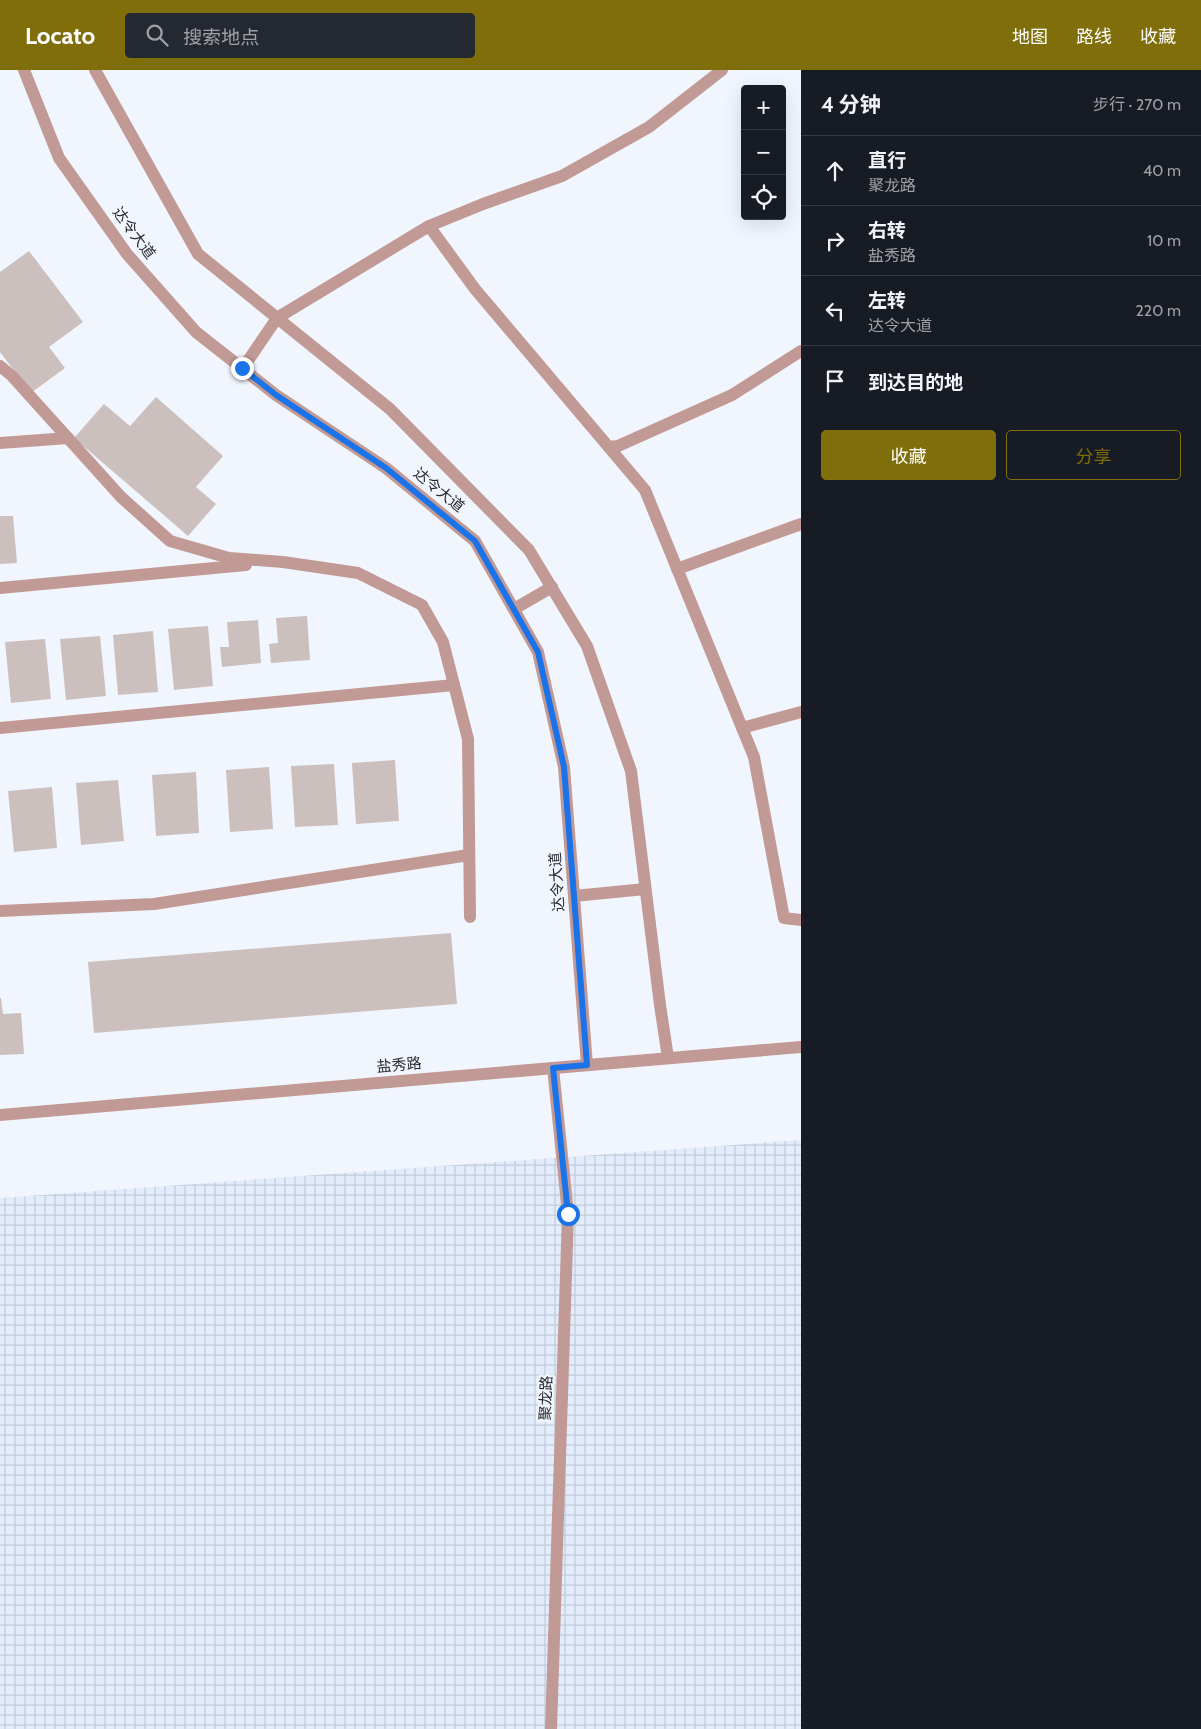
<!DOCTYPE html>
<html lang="zh">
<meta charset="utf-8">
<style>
body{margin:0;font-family:Cabin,"Noto Sans SC",sans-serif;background:#242831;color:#f1f3f6}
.controls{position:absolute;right:15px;top:15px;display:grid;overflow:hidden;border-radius:5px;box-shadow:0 5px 20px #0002}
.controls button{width:45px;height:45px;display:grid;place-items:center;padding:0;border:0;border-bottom:1px solid #363941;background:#171b24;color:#f1f3f6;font:25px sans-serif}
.stop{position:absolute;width:15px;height:15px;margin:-11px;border:4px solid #1a73e8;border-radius:50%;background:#fff}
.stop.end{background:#1a73e8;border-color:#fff;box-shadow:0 1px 5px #0008}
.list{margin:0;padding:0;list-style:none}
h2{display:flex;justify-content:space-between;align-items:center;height:65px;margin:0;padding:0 20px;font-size:21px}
h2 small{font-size:16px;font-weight:400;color:#9ea1a6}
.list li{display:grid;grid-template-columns:32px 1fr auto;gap:15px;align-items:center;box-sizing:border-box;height:70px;padding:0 20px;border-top:1px solid #363941}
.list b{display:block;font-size:19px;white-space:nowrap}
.list p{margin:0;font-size:16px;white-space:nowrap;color:#9ea1a6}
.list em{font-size:16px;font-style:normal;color:#9ea1a6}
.actions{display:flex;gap:10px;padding:15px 20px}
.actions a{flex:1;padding:11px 0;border:1px solid #7f6e0a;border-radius:5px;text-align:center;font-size:18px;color:#7f6e0a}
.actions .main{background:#7f6e0a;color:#fff}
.icon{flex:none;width:28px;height:28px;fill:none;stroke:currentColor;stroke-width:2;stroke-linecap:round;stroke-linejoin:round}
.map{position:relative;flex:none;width:801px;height:1659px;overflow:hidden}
header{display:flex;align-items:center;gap:30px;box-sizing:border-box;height:70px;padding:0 25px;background:#7f6e0a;color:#fff}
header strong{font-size:24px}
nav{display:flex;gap:28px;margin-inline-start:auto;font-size:18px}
.search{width:350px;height:45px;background:#242831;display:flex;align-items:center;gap:12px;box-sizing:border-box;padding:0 18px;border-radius:5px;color:#9ea1a6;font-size:19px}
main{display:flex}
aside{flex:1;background:#171b24}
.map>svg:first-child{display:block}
</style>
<header>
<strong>Locato</strong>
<div class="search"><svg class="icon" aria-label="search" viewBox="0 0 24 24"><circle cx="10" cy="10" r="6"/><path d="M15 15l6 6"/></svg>搜索地点</div>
<nav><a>地图</a><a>路线</a><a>收藏</a></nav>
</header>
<main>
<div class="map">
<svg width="801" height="1659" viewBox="0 0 801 1659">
<defs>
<pattern id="industrial-grid" width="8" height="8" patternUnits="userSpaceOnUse" patternTransform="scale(1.25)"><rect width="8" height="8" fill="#e2ecfc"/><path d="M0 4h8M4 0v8" fill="none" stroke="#c2cbd8"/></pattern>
</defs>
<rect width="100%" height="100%" fill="#f1f6fe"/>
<polygon fill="url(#industrial-grid)" points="801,1070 801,1659 0,1659 0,1128"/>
<g fill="#ccc0be">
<polygon points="29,181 83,252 49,277 65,298 31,323 0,282 0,202"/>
<polygon points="156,327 223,386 196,417 216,434 188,466 74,368 104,334 130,356"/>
<polygon points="0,446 13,446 17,493 0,494"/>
<polygon points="307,546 310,590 271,593 269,574 278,573 276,548"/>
<polygon points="258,550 261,593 222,597 220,577 229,577 227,552"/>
<polygon points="208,556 213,616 174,620 168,559"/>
<polygon points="153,561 158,622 118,625 113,565"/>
<polygon points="100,566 106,626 66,630 60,569"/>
<polygon points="45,569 51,629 11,633 5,572"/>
<polygon points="395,690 399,751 356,754 352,693"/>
<polygon points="334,694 338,755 295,757 291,696"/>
<polygon points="269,697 273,759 230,762 226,700"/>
<polygon points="196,702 199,763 156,766 152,705"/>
<polygon points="118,710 124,771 81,775 76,713"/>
<polygon points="52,717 57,778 14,782 8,721"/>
<polygon points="451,863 457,934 94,963 88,892"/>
<polygon points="0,928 1,928 3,944 21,943 24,984 0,985"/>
</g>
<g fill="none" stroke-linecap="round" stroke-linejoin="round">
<g stroke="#c29a95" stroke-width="12">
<polyline points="429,156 475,219 645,420 754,687 784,848 801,850"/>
<polyline points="0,296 12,306 121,427 170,471 229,488 283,492 358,503 422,535 443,572 468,669 470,847"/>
<polyline points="243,298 277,248 429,156 483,134 562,106 649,57 722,0"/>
<polyline points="0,373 68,368"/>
<polyline points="609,377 618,376 732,325 801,281"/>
<polyline points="677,499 801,454"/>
<polyline points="0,518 246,495"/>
<polyline points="514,539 552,517"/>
<polyline points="0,658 454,615"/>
<polyline points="742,658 801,642"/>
<polyline points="574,826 645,819"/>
<polyline points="0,841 154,834 469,785"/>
<polyline points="0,1045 801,977"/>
<polyline points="551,1659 568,1144 553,998"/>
</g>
<g stroke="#c29a95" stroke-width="12">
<polyline points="24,0 59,88 127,184 196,262 276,325 386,398 475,471 538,582 564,697 587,995"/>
<polyline points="95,0 198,184 390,339 529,480 587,576 631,701 660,935 668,988"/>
</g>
</g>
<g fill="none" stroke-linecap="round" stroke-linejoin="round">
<polyline stroke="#1a73e8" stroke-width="6" points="242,298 276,325 386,398 475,471 538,582 564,697 587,995 553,998 568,1144"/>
</g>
<g text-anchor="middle" stroke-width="5" stroke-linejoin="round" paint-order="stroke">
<g font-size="15" fill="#272a2d" stroke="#f1f6fe">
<text transform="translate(134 163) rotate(53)" y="5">达令大道</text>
<text transform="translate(439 420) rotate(39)" y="5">达令大道</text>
<text transform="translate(557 812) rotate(-94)" y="5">达令大道</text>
<text transform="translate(399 995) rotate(-5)" y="5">盐秀路</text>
<text transform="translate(546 1328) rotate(-88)" y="5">聚龙路</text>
</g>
</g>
</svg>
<div class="controls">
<button>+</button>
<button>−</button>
<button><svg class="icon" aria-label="locate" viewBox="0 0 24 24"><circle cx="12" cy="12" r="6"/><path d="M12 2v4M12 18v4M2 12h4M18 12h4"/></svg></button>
</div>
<div class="stop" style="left:568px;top:1144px"></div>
<div class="stop end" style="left:242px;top:298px"></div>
</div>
<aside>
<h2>4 分钟<small>步行 · 270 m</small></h2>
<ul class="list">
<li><svg class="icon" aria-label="ahead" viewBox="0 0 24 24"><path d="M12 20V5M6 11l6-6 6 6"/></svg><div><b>直行</b><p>聚龙路</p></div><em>40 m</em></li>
<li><svg class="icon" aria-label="right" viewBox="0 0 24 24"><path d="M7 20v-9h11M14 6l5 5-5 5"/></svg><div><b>右转</b><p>盐秀路</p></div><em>10 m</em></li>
<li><svg class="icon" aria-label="left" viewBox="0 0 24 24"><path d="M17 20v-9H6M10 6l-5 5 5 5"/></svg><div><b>左转</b><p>达令大道</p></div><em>220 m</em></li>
<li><svg class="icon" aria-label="arrive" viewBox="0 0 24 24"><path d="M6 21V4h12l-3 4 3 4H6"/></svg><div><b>到达目的地</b></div></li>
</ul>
<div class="actions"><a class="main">收藏</a><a>分享</a></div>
</aside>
</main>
